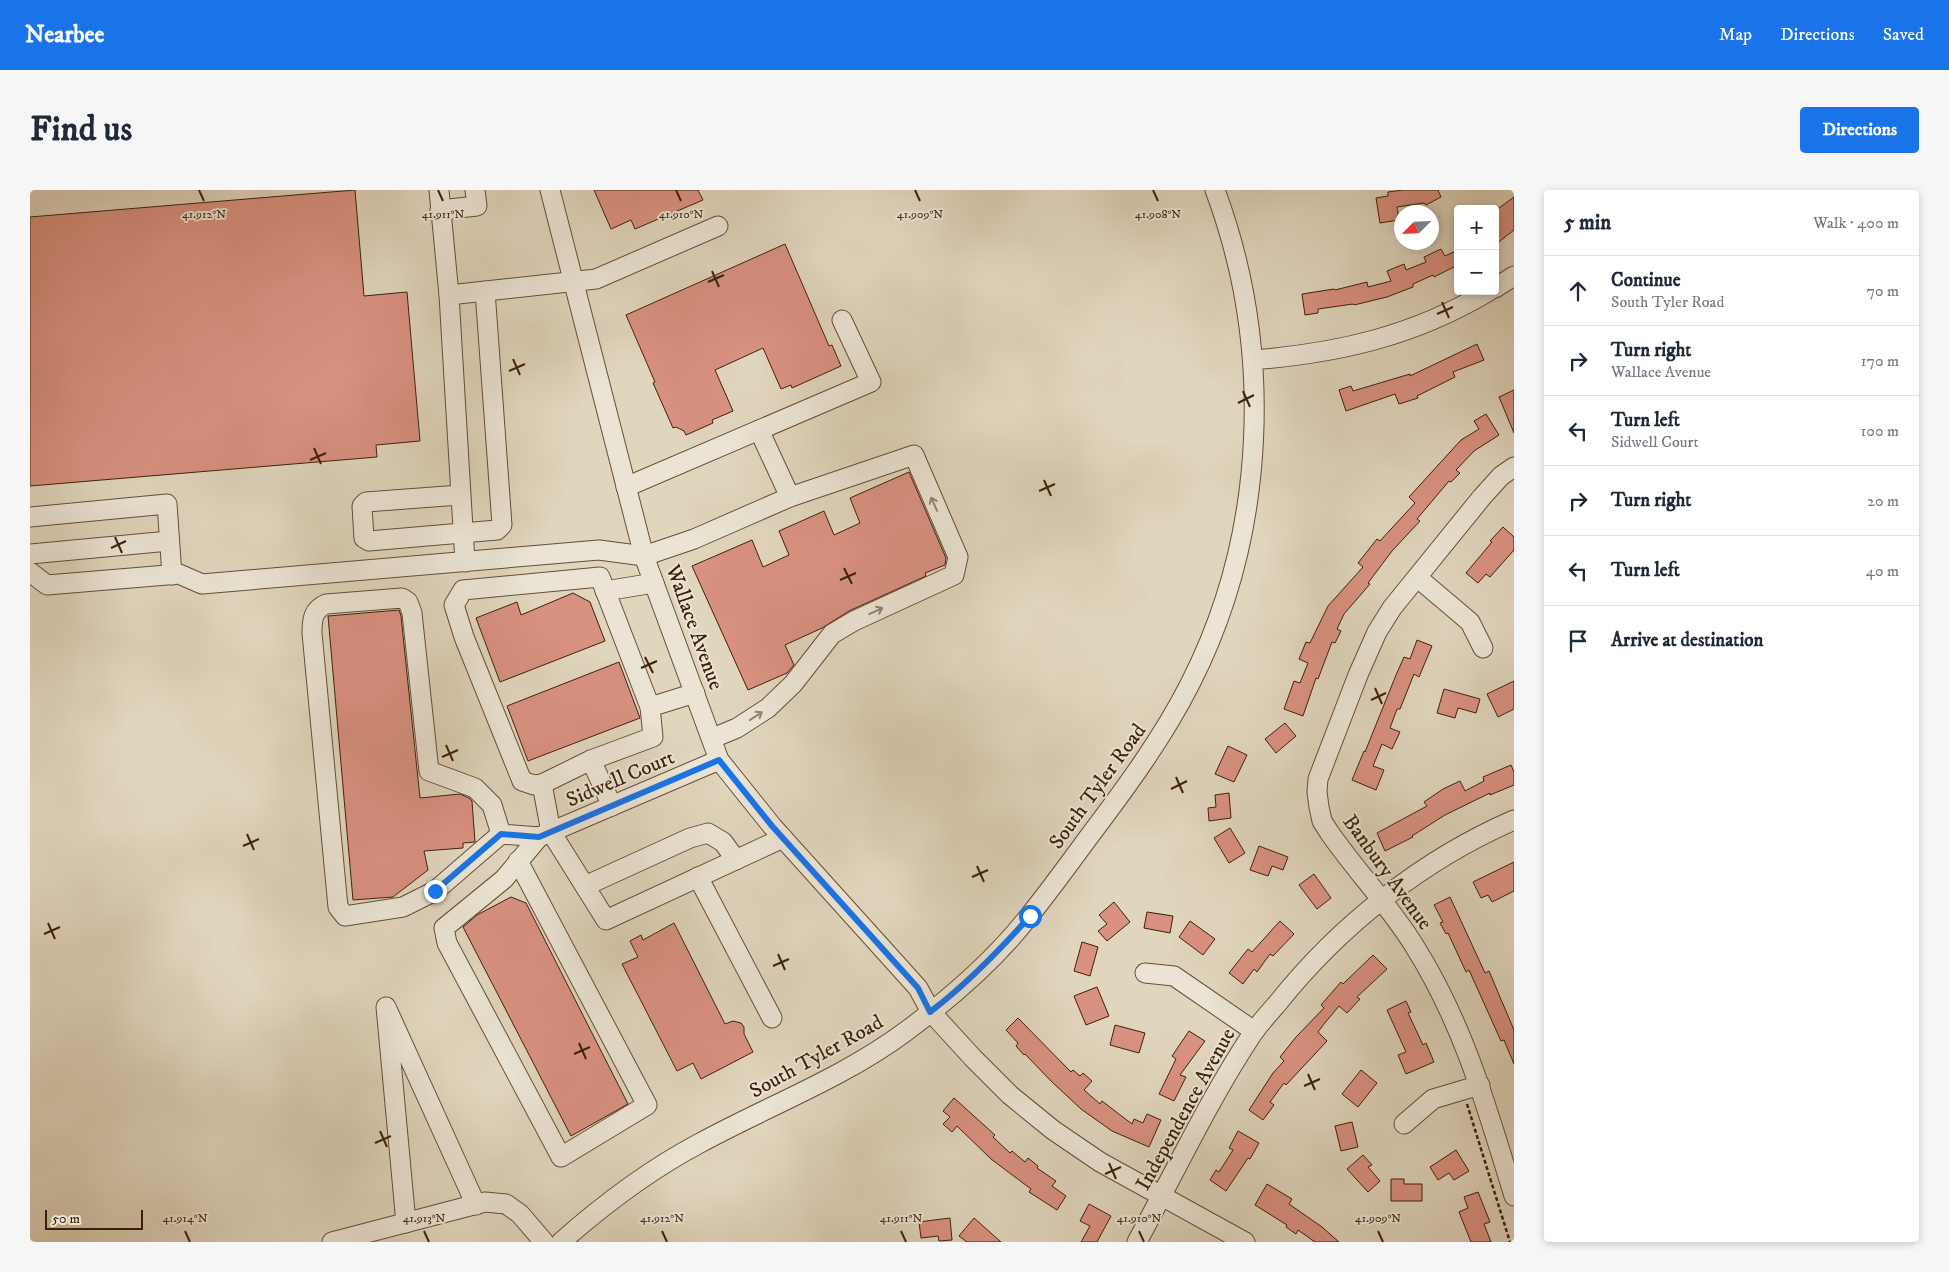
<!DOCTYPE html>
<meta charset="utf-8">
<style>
body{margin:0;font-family:"IM FELL DW Pica",serif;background:#f6f6f7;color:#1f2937}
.controls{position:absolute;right:15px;top:15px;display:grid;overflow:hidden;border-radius:5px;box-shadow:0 2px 8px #0003}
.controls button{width:45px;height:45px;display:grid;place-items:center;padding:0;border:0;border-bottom:1px solid #e0e1e3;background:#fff;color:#1f2937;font:25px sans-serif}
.compass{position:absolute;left:1364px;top:15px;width:45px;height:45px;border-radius:50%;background:#fff;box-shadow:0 2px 8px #0003;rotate:246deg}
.scale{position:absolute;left:15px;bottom:12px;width:98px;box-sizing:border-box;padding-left:5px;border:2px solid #3e200a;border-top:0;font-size:14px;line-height:18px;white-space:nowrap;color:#3e200a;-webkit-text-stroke:4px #ebe4d4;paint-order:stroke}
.stop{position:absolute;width:15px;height:15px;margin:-11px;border:4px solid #1a73e8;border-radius:50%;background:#fff}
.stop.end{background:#1a73e8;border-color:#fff;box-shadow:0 1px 5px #0008}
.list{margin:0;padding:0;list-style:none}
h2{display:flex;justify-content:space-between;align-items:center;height:65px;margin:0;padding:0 20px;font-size:21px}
h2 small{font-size:16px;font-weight:400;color:#747a83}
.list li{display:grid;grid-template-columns:32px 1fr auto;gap:15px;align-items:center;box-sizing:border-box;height:70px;padding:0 20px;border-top:1px solid #e0e1e3}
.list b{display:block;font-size:19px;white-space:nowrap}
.list p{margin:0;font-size:16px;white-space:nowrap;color:#747a83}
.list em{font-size:16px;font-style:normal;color:#747a83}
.icon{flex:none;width:28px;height:28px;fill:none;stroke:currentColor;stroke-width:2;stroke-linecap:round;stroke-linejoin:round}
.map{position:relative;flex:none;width:1484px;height:1052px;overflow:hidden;border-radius:5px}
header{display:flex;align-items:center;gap:30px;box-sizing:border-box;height:70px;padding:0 25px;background:#1a73e8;color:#fff}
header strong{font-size:24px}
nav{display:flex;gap:28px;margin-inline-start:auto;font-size:18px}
.intro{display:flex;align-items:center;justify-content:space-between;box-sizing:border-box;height:120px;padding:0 30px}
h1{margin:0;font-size:35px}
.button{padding:12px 22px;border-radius:5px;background:#1a73e8;color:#fff;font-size:18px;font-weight:700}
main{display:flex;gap:30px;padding:0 30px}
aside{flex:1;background:#fff;border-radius:5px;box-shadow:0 2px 8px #0003}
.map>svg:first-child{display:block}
</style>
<header>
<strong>Nearbee</strong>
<nav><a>Map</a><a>Directions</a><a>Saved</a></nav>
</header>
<div class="intro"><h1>Find us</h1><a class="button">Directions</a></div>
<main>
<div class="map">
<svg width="1484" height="1052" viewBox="0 0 1484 1052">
<rect width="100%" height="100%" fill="#e0d5bd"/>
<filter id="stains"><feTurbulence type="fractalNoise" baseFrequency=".004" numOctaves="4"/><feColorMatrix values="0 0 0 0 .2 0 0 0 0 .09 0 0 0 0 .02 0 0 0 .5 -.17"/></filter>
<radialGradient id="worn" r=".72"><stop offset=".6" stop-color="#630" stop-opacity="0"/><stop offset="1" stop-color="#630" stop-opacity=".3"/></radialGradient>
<g fill="#d99181" stroke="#3e200a">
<polygon points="325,0 334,106 377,102 390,251 346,255 347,267 0,296 0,27"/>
<polygon points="564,0 668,0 673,10 605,39 601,30 581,39"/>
<polygon points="1373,0 1408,0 1411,7 1396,15 1394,13 1367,17 1369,30 1350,33 1346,8 1358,6 1358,2"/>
<polygon points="1484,7 1484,40 1465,55 1465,21"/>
<polygon points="755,54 799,156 802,155 811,176 762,198 761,195 751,199 733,158 685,180 703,221 682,230 683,233 656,245 654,241 646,237 643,238 623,193 625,192 596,125"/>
<polygon points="1411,59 1415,66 1428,60 1428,75 1404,87 1403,85 1383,94 1383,97 1357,107 1324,115 1323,114 1288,119 1288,123 1275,125 1272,104 1304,99 1305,100 1337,92 1338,97 1361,91 1357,81 1374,74 1376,80 1396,72 1394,67"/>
<polygon points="1447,154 1454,170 1423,182 1425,187 1387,206 1388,208 1369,214 1365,204 1316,221 1309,200 1321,196 1323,201 1380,184 1380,186"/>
<polygon points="1484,200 1484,243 1469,207"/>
<polygon points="1456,224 1469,245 1444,261 1426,280 1430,283 1421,292 1419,291 1387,329 1390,331 1362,361 1338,393 1340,394 1314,424 1307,439 1311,441 1305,453 1302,452 1288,489 1286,488 1273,526 1254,519 1264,491 1270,493 1278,473 1269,469 1276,452 1280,453 1298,416 1333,377 1328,373 1347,349 1350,351 1385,313 1379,307 1431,250 1449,239 1444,231"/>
<polygon points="879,282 916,368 915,375 895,383 896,386 819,421 792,438 755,455 764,475 757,483 718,500 662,376 722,350 733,377 759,365 749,341 794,321 804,345 830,333 820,308"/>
<polygon points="1473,337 1484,347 1484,360 1460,387 1456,384 1448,393 1436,383 1462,352 1460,351"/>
<polygon points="543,403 560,412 575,451 470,492 446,428 487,412 491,425"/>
<polygon points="369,420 371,426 390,608 430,604 439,608 442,611 445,652 433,653 433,658 394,661 398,680 363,707 323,710 298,426"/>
<polygon points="1387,450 1402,456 1389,487 1384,484 1370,519 1367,519 1360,538 1370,542 1362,559 1352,554 1343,576 1354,580 1346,600 1322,590 1334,561 1335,562 1366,485 1374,467 1380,469"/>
<polygon points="589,472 610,528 498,571 477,516"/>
<polygon points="1484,491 1484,519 1468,527 1457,504"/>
<polygon points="1414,499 1450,509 1446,523 1428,518 1425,528 1407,523"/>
<polygon points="1255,533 1266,546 1246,563 1235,549"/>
<polygon points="1198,556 1217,565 1204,592 1185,584"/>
<polygon points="1481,575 1484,582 1484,595 1460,605 1460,603 1415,625 1382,646 1383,647 1355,661 1347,643 1397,616 1394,612 1413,599 1430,591 1435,601 1454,591 1453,587"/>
<polygon points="1199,603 1201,628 1179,631 1178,618 1186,617 1185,605"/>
<polygon points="1200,638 1215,663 1199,673 1184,648"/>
<polygon points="1229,656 1258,667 1253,680 1242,676 1238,686 1220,680"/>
<polygon points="1484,672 1484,701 1462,712 1458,705 1451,708 1443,692"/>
<polygon points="1284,684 1301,708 1287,719 1269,695"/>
<polygon points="481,707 496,713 598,914 541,946 433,737 447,725"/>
<polygon points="1420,707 1455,783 1459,781 1484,840 1484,874 1474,850 1471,851 1439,780 1436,782 1418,743 1416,744 1410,733 1413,732 1404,715"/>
<polygon points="1084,712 1100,732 1077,751 1068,741 1077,734 1069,725"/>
<polygon points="1117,722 1143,726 1140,743 1114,738"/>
<polygon points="1160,731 1185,749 1173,765 1149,747"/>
<polygon points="1250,731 1264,744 1243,766 1240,764 1227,782 1224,779 1213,794 1199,783 1218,759 1222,762"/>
<polygon points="644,733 695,834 703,831 711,833 714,837 714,844 723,862 671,889 663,873 647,881 592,774 608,767 600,751 611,745 613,750"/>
<polygon points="1052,752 1068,757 1060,786 1044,781"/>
<polygon points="1343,765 1357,779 1327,807 1330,809 1317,823 1309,816 1294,834 1288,842 1297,851 1256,895 1254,893 1240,912 1244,915 1233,930 1219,920 1243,883 1254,871 1250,867 1266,847 1294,818 1291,815 1311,792 1313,794"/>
<polygon points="1067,797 1079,826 1056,835 1044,806"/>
<polygon points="1376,811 1381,822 1378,823 1393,855 1396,853 1404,872 1376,884 1368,865 1376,862 1357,820"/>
<polygon points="988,828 1041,882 1043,880 1050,886 1053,883 1062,891 1054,900 1070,914 1072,911 1102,934 1104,929 1113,933 1117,924 1131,930 1119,957 1082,941 1051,919 1021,891 995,864 994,865 986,856 988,853 976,840"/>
<polygon points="1085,835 1115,843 1109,863 1080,855"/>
<polygon points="1159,841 1175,851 1150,885 1156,887 1144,911 1129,904 1146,869 1142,866"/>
<polygon points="1331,880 1347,893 1328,917 1312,904"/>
<polygon points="924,908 965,945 963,947 980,963 982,961 995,972 998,968 1008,976 1007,978 1026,991 1022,996 1036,1006 1027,1020 999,1002 1001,999 961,969 927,936 922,942 913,934 920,927 913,921"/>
<polygon points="1322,932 1328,957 1311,961 1305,936"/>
<polygon points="1208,941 1229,953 1220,969 1218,968 1196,1001 1180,990 1186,980 1189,982 1203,960 1199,958"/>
<polygon points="1426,960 1439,981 1424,990 1419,983 1408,990 1400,977"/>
<polygon points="1333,965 1342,975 1338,977 1350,991 1338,1002 1317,979"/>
<polygon points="1361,989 1374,989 1374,994 1392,994 1392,1011 1361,1011"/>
<polygon points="1237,994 1262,1009 1259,1014 1292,1037 1309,1052 1285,1052 1268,1040 1266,1044 1256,1037 1257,1035 1225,1015"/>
<polygon points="1448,1002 1460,1032 1454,1034 1461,1052 1441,1052 1429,1022 1438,1018 1434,1007"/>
<polygon points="1059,1014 1081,1026 1067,1052 1051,1052 1060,1036 1050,1031"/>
<polygon points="920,1028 922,1050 909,1051 908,1046 891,1048 889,1032"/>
<polygon points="944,1028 971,1052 937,1052 929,1046"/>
</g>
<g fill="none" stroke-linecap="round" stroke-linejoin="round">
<defs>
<g id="minor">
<polyline points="409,0 419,105"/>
<polyline points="520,0 614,366 689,570 742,636 888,798 901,822 943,868 980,905 1023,940 1070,972 1215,1052"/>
<polyline points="410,20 447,16 445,0"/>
<polyline points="1465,98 1484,86"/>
<path d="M1223 170C1309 163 1384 146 1459 101"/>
<path d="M1484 277 1471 286 1452 307 1362 418 1347 442 1328 485 1288 589 1287 602 1289 617 1292 631 1299 642C1326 681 1360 716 1385 757 1434 835 1457 918 1484 1006"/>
<polyline points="596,297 841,192 812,130"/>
<polyline points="430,305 336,312 332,316 334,348 339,351 467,340 472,335 455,101"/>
<polyline points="0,327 137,314 142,385"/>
<polyline points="0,364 139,351"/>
<polyline points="435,372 419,105 566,89 688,36"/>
<polyline points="0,382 17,395 149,384 172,394 569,360 614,366 664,349 760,307 729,240"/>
<polygon points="570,387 620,517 623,547 561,570 512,594 504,595 492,591 434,447 424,415 433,400"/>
<polyline points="1388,388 1440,432 1453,458"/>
<polyline points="575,401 624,393"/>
<polyline points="620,517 665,503"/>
<polyline points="683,548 707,538 738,518 763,494 802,444 824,431 924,385 928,367 884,265 760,307"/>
<polyline points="561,570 582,616"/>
<polyline points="512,594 521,642 576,730 753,648"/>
<path d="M471 644 462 615 445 598 399 581 382 423 378 412 372 408 296 414C283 420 282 429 282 443L308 717 315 726 373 717 405 701 471 644 509 647"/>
<polyline points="488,671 617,915 531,967 417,753 414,738 474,689 509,647 689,570"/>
<polyline points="668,687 742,828"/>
<polyline points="555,696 660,648 678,643 693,652 706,670"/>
<polyline points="1115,783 1144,786 1224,841"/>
<polyline points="1374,934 1403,909 1450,895"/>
<polyline points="376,1033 356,817 446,1015"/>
<polyline points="302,1052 455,1012 476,1014 490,1024 514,1052"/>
<path d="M531 1052C574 1014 619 980 670 953 738 916 813 888 875 842 921 808 965 770 1000 725 1020 700 1039 674 1058 648 1095 599 1132 549 1160 494 1237 343 1244 158 1185 0"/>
<path d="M1107 1052C1145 982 1179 909 1223 843 1230 833 1239 823 1247 814 1309 736 1392 670 1484 630"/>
</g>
</defs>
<use href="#minor" stroke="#664d37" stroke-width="21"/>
<polyline stroke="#3e200a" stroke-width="2.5" stroke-dasharray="4 2.5" stroke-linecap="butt" points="1437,914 1480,1052"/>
<use href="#minor" stroke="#ebe4d4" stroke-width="19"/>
</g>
<defs><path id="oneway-shaft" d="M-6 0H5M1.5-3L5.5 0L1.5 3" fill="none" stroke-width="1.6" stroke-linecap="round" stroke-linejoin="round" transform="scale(1.25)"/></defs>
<g stroke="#94826f">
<use href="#oneway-shaft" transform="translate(904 314) rotate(-114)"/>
<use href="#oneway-shaft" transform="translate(846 421) rotate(-25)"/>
<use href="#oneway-shaft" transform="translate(726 526) rotate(-33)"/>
</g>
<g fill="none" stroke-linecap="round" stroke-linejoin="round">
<path stroke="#1a73e8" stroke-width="6" d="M405 701 471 644 509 647 689 570 742 636 888 798 900 822C938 793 969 761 1000 726"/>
</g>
<path fill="none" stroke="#3e200a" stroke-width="2" d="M169 0 174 11M408 0 413 11M646 0 651 11M885 0 890 11M1123 0 1128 11M682 81 689 97M678 92 694 85M1412 112 1419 128M1407 124 1423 117M483 169 490 185M479 181 495 174M1213 201 1220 217M1208 213 1224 205M284 258 291 274M280 270 296 263M1014 290 1021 306M1009 301 1025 294M85 347 92 363M81 358 96 351M814 378 822 394M810 390 826 383M615 467 623 483M611 478 627 471M1345 498 1352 514M1341 510 1356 503M416 555 423 571M412 567 428 560M1146 587 1153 603M1141 599 1157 591M217 644 224 660M213 656 229 649M947 676 954 692M942 687 958 680M18 733 25 749M14 744 30 737M748 764 755 780M743 776 759 769M549 853 556 869M544 864 560 857M1278 884 1285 900M1274 896 1290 889M350 941 357 957M345 953 361 946M1079 973 1086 989M1075 984 1091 977M155 1041 160 1052M394 1041 399 1052M632 1041 637 1052M871 1041 876 1052M1109 1041 1114 1052M1348 1041 1353 1052"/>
<g text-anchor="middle" stroke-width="4" stroke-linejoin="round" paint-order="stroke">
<g font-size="21" fill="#3e200a" stroke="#ebe4d4">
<text transform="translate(665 437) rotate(70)" y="7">Wallace Avenue</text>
<text transform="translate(590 588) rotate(-23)" y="7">Sidwell Court</text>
<text transform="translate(1067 596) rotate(-54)" y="7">South Tyler Road</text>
<text transform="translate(1358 682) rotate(54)" y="7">Banbury Avenue</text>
<text transform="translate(786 866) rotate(-29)" y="7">South Tyler Road</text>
<text transform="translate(1155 919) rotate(-61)" y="7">Independence Avenue</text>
</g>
</g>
<g font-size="12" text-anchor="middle" fill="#3e200a" stroke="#ebe4d4" stroke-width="4" stroke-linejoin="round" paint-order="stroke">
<text x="174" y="28">41.912°N</text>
<text x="413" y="28">41.911°N</text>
<text x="651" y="28">41.910°N</text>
<text x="1128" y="28">41.908°N</text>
<text x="890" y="28">41.909°N</text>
<text x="155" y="1032">41.914°N</text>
<text x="394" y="1032">41.913°N</text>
<text x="632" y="1032">41.912°N</text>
<text x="871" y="1032">41.911°N</text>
<text x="1109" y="1032">41.910°N</text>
<text x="1348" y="1032">41.909°N</text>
</g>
<rect width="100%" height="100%" filter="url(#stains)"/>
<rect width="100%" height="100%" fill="url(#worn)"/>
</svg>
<div class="controls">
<button>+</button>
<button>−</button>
</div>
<svg class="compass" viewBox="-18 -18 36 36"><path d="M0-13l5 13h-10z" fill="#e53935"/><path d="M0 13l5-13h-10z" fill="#747a83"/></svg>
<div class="scale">50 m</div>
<div class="stop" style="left:1000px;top:726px"></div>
<div class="stop end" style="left:405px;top:701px"></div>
</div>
<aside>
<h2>5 min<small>Walk · 400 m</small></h2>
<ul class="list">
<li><svg class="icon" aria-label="ahead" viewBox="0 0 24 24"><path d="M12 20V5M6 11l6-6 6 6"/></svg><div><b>Continue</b><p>South Tyler Road</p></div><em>70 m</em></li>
<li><svg class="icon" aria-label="right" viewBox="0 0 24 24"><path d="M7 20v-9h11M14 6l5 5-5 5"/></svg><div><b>Turn right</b><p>Wallace Avenue</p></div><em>170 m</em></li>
<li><svg class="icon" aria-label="left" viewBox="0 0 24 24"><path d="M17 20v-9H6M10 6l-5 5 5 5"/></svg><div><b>Turn left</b><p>Sidwell Court</p></div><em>100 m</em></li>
<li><svg class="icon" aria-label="right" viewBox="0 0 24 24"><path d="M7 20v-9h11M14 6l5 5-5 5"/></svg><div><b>Turn right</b></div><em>20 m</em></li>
<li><svg class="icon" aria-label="left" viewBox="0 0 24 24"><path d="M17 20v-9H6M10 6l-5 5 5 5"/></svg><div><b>Turn left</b></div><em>40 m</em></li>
<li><svg class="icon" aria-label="arrive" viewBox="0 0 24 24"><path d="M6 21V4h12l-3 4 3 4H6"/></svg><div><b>Arrive at destination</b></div></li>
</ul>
</aside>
</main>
